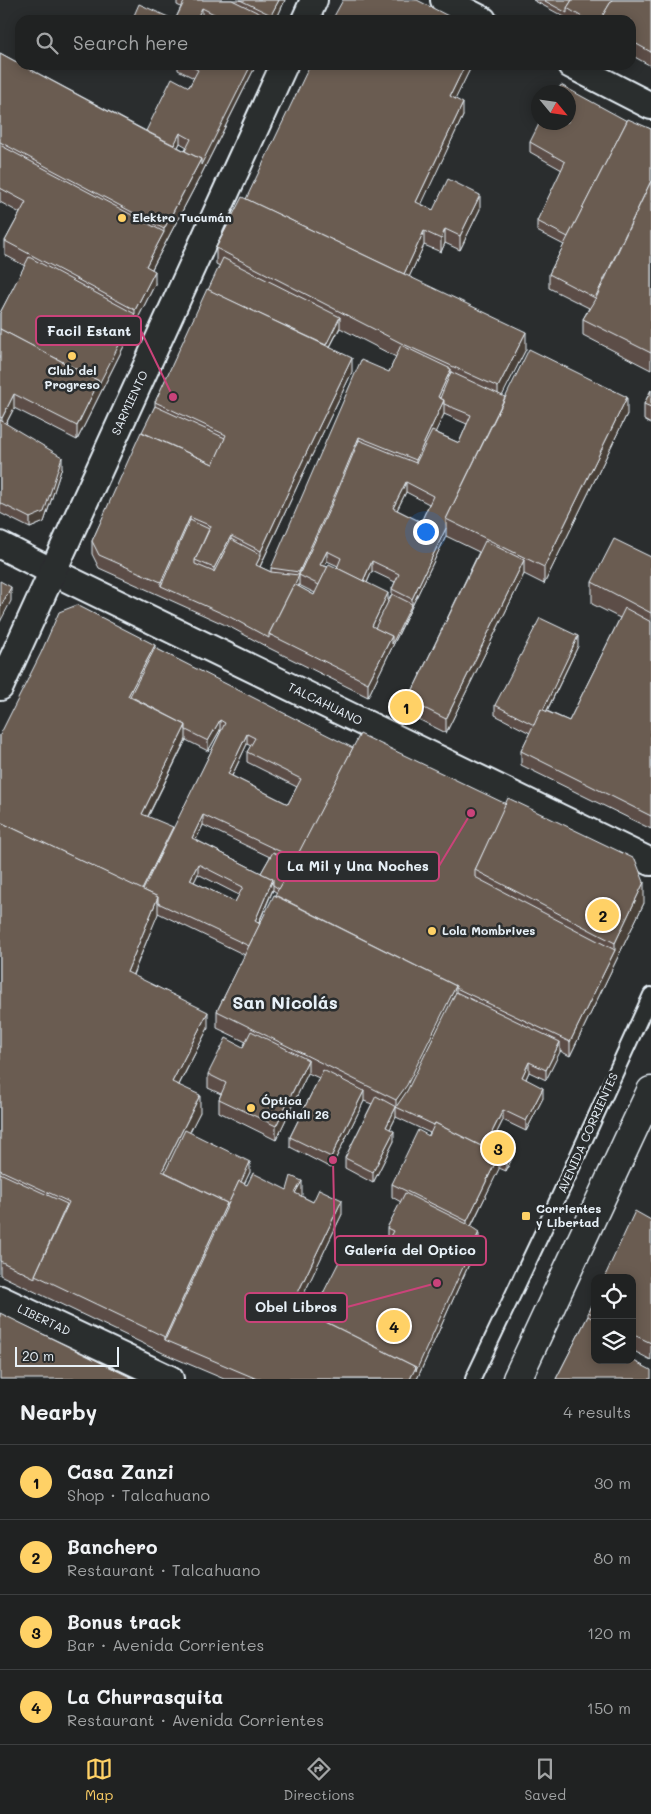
<!DOCTYPE html>
<meta charset="utf-8">
<style>
body{margin:0;font-family:Mali,sans-serif;background:#282a2a;color:#f1f3f6}
.controls{position:absolute;right:15px;bottom:15px;display:grid;overflow:hidden;border-radius:10px;box-shadow:0 2px 12px #0003}
.controls button{width:45px;height:45px;display:grid;place-items:center;padding:0;border:0;border-bottom:1px solid #3d3f40;background:#202222;color:#f1f3f6;font:25px sans-serif}
.compass{position:absolute;left:531px;top:85px;width:45px;height:45px;border-radius:50%;background:#202222;box-shadow:0 2px 12px #0003;rotate:119deg}
.scale{position:absolute;left:15px;bottom:12px;width:104px;box-sizing:border-box;padding-left:5px;border:2px solid #e8f1f8;border-top:0;font-size:14px;line-height:18px;white-space:nowrap;color:#e8f1f8;-webkit-text-stroke:4px #2a2d2e;paint-order:stroke}
.you{position:absolute;left:425px;top:531px;width:18px;height:18px;margin:-12px;border:4px solid #fff;border-radius:50%;background:#1a73e8;box-shadow:0 0 0 8px #1a73e833}
.badge{display:grid;place-items:center;width:32px;height:32px;border-radius:50%;background:#ffd166;color:#111;font-size:16px;font-weight:700}
.pin{position:absolute;translate:-50% -50%;border:2px solid #fff;box-shadow:0 1px 5px #0006}
.list{margin:0;padding:0;list-style:none}
h2{display:flex;justify-content:space-between;align-items:center;height:65px;margin:0;padding:0 20px;font-size:21px}
h2 small{font-size:16px;font-weight:400;color:#a2a4a5}
.list li{display:grid;grid-template-columns:32px 1fr auto;gap:15px;align-items:center;box-sizing:border-box;height:75px;padding:0 20px;border-top:1px solid #3d3f40}
.list b{display:block;font-size:19px;white-space:nowrap}
.list p{margin:0;font-size:16px;white-space:nowrap;color:#a2a4a5}
.list em{font-size:16px;font-style:normal;color:#a2a4a5}
.icon{flex:none;width:28px;height:28px;fill:none;stroke:currentColor;stroke-width:2;stroke-linecap:round;stroke-linejoin:round}
.map{position:relative;flex:none;width:651px;height:1379px;overflow:hidden}
.search{position:absolute;background:#202222;box-shadow:0 2px 12px #0003;left:15px;right:15px;top:15px;height:55px;display:flex;align-items:center;gap:12px;box-sizing:border-box;padding:0 18px;border-radius:15px;color:#a2a4a5;font-size:19px}
.sheet{height:365px;background:#202222}
nav{display:flex;justify-content:space-around;align-items:center;box-sizing:border-box;height:70px;border-top:1px solid #3d3f40;background:#202222;font-size:14px;color:#a2a4a5}
nav a{display:grid;justify-items:center;gap:2px}
nav .on{color:#ffd166}
.map>svg:first-child{display:block}
</style>
<div class="map">
<svg width="651" height="1379" viewBox="0 0 651 1379">
<rect width="100%" height="100%" fill="#2a2d2e"/>
<filter id="ink" filterUnits="userSpaceOnUse"><feTurbulence type="fractalNoise" baseFrequency=".02" numOctaves="2"/><feDisplacementMap in="SourceGraphic" scale="10" xChannelSelector="R" yChannelSelector="G"/><feConvolveMatrix kernelMatrix="1 2 1 2 8 2 1 2 1" color-interpolation-filters="sRGB"/></filter>
<g filter="url(#ink)">
<g fill="none" stroke-linecap="round" stroke-linejoin="round">
<defs>
<polyline id="service" points="473,1379 545,1227 651,995"/>
<g id="minor">
<polyline points="444,0 483,20"/>
<polyline points="305,20 314,0"/>
<polyline points="571,65 651,106"/>
<polyline points="0,545 53,572 651,862"/>
<polyline points="0,687 284,65"/>
<polyline points="0,1299 170,1379"/>
</g>
<polyline id="tertiary" points="517,1379 651,1091"/>
</defs>
<use href="#service" stroke="#e8f1f8" stroke-width="18"/>
<use href="#minor" stroke="#e8f1f8" stroke-width="30"/>
<use href="#tertiary" stroke="#e8f1f8" stroke-width="31"/>
<use href="#service" stroke="#2a2d2e" stroke-width="14"/>
<use href="#minor" stroke="#2a2d2e" stroke-width="26"/>
<use href="#tertiary" stroke="#2a2d2e" stroke-width="28"/>
</g>
<g fill="#5b4e46" stroke="#e8f1f8" fill-rule="evenodd">
<polygon points="177,0 285,0 276,20 205,20 202,18 175,20 181,7 177,5"/>
<polygon points="533,0 651,0 651,66 631,55 631,20 570,20"/>
<path d="M0 53 146 131 189 87 194 78 178 70V65H256L201 175 152 269 155 284 77 440 14 408 6 424 62 467 44 522 30 528 0 513V313L25 266 5 255V241L20 213 0 202ZM180 143 187 147 185 151 178 147Z"/>
<path d="M472 65 455 99 463 116 421 204 433 210 480 209 460 250 445 243 441 252 424 245 409 277 526 349 502 395 505 397 627 414 544 584 524 574 446 733 408 714V700L479 552 446 536 368 697 269 648 230 627 99 568 92 554V541L155 406V402L220 266 216 264V248L246 199ZM340 328 396 357 389 372 271 568V572L260 567 301 478 352 372 330 347ZM444 414 467 424 459 443 435 432ZM406 492 429 504 421 522 397 510ZM327 561 338 566 337 568 328 567 324 566ZM372 571 395 582 392 589V594L388 602 367 583ZM299 585 315 593 314 595 299 587Z"/>
<polygon points="627,121 651,129 651,370 583,335 583,319 589,308 549,288 549,274 564,245 537,231 537,221 562,170 530,152 530,142"/>
<polygon points="651,390 651,424 644,420 644,404"/>
<polygon points="651,557 651,829 521,765 521,751 530,733 495,715 495,705 578,646 547,711 569,721 620,618 592,604 592,582"/>
<path d="M155 648 644 903 570 1056 560 1051 546 1080 529 1072 526 1079 543 1098 526 1131 503 1120 495 1136 513 1156 506 1171 499 1168 471 1227 479 1242 417 1379H224L165 1354 0 1275V735ZM220 730 221 731 173 831 148 817 186 740 208 751ZM247 744 251 746 247 752V762L297 787 288 804 232 776ZM203 825 270 857 261 873 196 840ZM198 874 239 895 235 902 194 882ZM273 890 277 893 260 924 259 923ZM158 913 245 955 217 1011V1028L246 1042 243 1047 208 1074V1088L221 1094 219 1099V1112L276 1140 308 1073 319 1078 290 1137V1147L331 1168 364 1101 372 1104 345 1158V1168L373 1183 394 1141 390 1129 396 1117 430 1133 392 1184V1197L401 1202 387 1228V1238L389 1239 374 1265 312 1315 297 1308 342 1214 313 1202 301 1196 302 1195 287 1190 247 1185 244 1184 250 1172 189 1133 200 1112 179 1085 208 1028 133 975Z"/>
<polygon points="651,1220 651,1360 632,1350 632,1278"/>
<polygon points="595,1297 595,1360 556,1379 588,1316 588,1312"/>
</g>
<g fill="#4a4039" stroke="#e8f1f8">
<polygon points="279,0 285,0 276,20 271,20 271,15"/>
<polygon points="202,8 202,18 201,20 196,20"/>
<polygon points="251,65 256,65 201,175 146,280 146,266 164,232 164,229"/>
<polygon points="465,65 472,65 450,110 450,96"/>
<polygon points="463,103 463,116 416,216 416,202"/>
<polygon points="180,133 180,143 171,160 171,150"/>
<polygon points="480,195 480,209 460,250 460,236"/>
<polygon points="445,229 445,243 441,252 441,239"/>
<polygon points="424,231 424,245 403,290 403,276"/>
<polygon points="155,271 155,284 77,440 77,426 99,381 135,314 135,310"/>
<polygon points="340,317 340,327 324,358 324,348"/>
<polygon points="526,332 526,349 498,404 498,387"/>
<polygon points="352,358 352,372 301,478 256,575 256,565 261,555 261,551 301,464"/>
<polygon points="451,369 451,382 438,401 438,397"/>
<polygon points="14,394 14,408 2,431 2,418"/>
<polygon points="627,397 627,414 544,584 544,567"/>
<polygon points="444,400 444,414 416,473 416,460"/>
<polygon points="359,437 359,451 299,575 299,572"/>
<polygon points="62,457 62,467 44,522 30,528 30,518"/>
<polygon points="406,482 406,492 393,518 393,508"/>
<polygon points="190,517 190,531 161,586 161,582"/>
<polygon points="446,528 446,536 368,697 368,683 392,636 412,604 412,599"/>
<polygon points="231,536 231,549 214,582 214,568"/>
<polygon points="327,551 327,561 320,575 320,565"/>
<polygon points="524,560 524,574 446,733 446,719"/>
<polygon points="372,561 372,571 362,594 362,584"/>
<polygon points="299,575 299,585 274,636 270,635"/>
<polygon points="11,587 11,601 0,622 0,608"/>
<polygon points="388,593 388,607 374,636 372,626"/>
<polygon points="578,636 578,646 535,735 535,725"/>
<polygon points="155,645 155,658 132,702 128,696"/>
<polygon points="220,720 220,730 208,751 208,741"/>
<polygon points="186,725 186,739 142,828 142,814"/>
<polygon points="247,734 247,744 228,784 228,774"/>
<polygon points="203,815 203,825 192,848 192,838"/>
<polygon points="173,827 173,841 145,897 141,891"/>
<polygon points="198,864 198,874 190,890 190,880"/>
<polygon points="273,879 273,889 255,931 255,921"/>
<polygon points="644,882 644,903 570,1056 570,1042 615,950 615,943"/>
<polygon points="158,897 158,914 127,988 127,972"/>
<polygon points="456,986 456,1002 407,1101 396,1107 396,1117 386,1137 386,1127 396,1107 396,1100"/>
<polygon points="208,1012 208,1028 172,1098 172,1082"/>
<polygon points="560,1042 560,1052 546,1080 546,1070"/>
<polygon points="308,1060 308,1073 276,1140 276,1126"/>
<polygon points="529,1062 529,1072 522,1087 522,1077"/>
<polygon points="543,1088 543,1098 526,1131 526,1121"/>
<polygon points="364,1091 364,1101 331,1168 331,1157"/>
<polygon points="200,1095 200,1112 166,1179 162,1171"/>
<polygon points="503,1110 503,1120 491,1144 491,1134"/>
<polygon points="394,1131 394,1141 373,1183 373,1172"/>
<polygon points="513,1146 513,1156 506,1171 506,1161"/>
<polygon points="499,1155 499,1169 467,1234 467,1221"/>
<polygon points="250,1162 250,1172 227,1219 165,1340 165,1337 227,1203"/>
<polygon points="302,1181 302,1195 295,1207 295,1193"/>
<polygon points="342,1200 342,1214 292,1319 292,1305"/>
<polygon points="479,1232 479,1242 417,1379 410,1379"/>
</g>
<g fill="#6a5b51" stroke="#e8f1f8" fill-rule="evenodd">
<polygon points="185,0 232,0 271,19 271,20 226,20 202,8 196,20 132,20 139,4 175,20"/>
<polygon points="240,0 279,0 271,15"/>
<polygon points="343,0 417,0 456,20 332,20"/>
<polygon points="546,0 572,0 567,8 567,13 545,1"/>
<polygon points="572,0 612,0 600,20 587,20 567,8"/>
<polygon points="612,0 651,0 651,52 631,41 631,20 600,20"/>
<polygon points="0,53 20,64 20,65 22,65 143,130 201,159 164,229 0,142"/>
<polygon points="188,65 251,65 201,165 201,159 185,151 191,139 180,133 174,145 146,131 172,78 189,87 198,70"/>
<polygon points="310,65 465,65 450,96 463,103 416,202 433,210 448,179 480,195 460,236 445,229 441,239 424,231 404,274 246,199"/>
<polygon points="561,85 627,121 568,237 537,221 565,162 530,142 540,122 568,122 568,92 557,92"/>
<polygon points="628,119 651,129 651,181 595,298 549,274"/>
<polygon points="0,145 164,232 146,266 155,271 135,310 5,241 26,202 0,188"/>
<polygon points="651,181 651,353 583,319 597,296"/>
<polygon points="242,197 526,332 498,387 401,343 216,248"/>
<polygon points="29,257 135,314 99,384 99,381 0,329 0,313"/>
<polygon points="223,258 340,317 326,345 208,290"/>
<polygon points="207,289 352,358 301,464 261,551 231,536 214,568 195,560 211,526 190,517 161,582 99,555 92,541 141,432 213,464 226,435 155,402"/>
<polygon points="0,329 99,381 77,426 14,394 2,418 0,417"/>
<polygon points="401,345 451,369 438,397 444,400 416,460 359,437 336,492 299,572 271,568 361,360 389,372"/>
<polygon points="529,349 627,397 544,567 446,519"/>
<path d="M451 372 505 397 446 519V528L412 599 392 589 399 574 372 561 363 581 337 568 341 558 327 551 320 565 328 567 319 585 299 575 336 495 359 440 416 463 432 431 459 443 471 415 444 404V400L440 398ZM406 482 433 496 421 522 393 508Z"/>
<polygon points="651,390 651,407 644,404"/>
<polygon points="155,406 225,438 213,464 142,432"/>
<polygon points="0,420 62,457 44,512 30,518 0,503"/>
<polygon points="190,520 209,529 195,560 195,564 214,572 231,539 261,555 256,565 271,572 299,575 295,585 294,584 269,634 269,638 230,617 161,586"/>
<polygon points="614,539 651,557 651,613 592,582"/>
<polygon points="485,541 524,560 446,719 408,700"/>
<polygon points="329,564 388,593 372,626 392,636 368,683 269,634 294,584 314,595"/>
<polygon points="0,581 11,587 0,608"/>
<polygon points="392,594 412,604 392,644 392,636 375,628"/>
<polygon points="77,605 155,645 128,696 186,725 142,814 173,827 142,890 0,822 0,735 41,653 59,612"/>
<polygon points="625,608 651,622 651,816 521,751 541,709 569,721"/>
<polygon points="540,618 578,636 543,710 541,709 534,725 495,705"/>
<path d="M155 648 353 748 296 859 203 815 192 838 273 879 255 921 260 924 249 946 158 903V897L143 890 225 723 220 720 208 741 186 730V725L130 696ZM247 734 255 738 247 752 301 779 288 804 228 774ZM198 864 243 887 235 902 190 880Z"/>
<polygon points="360,734 506,804 475,870 475,877 615,950 570,1042 456,988 456,986 275,895 297,856"/>
<polygon points="508,798 635,859 644,882 615,943 475,870"/>
<polygon points="0,822 158,897 127,972 208,1012 172,1082 200,1095 162,1171 227,1203 165,1337 35,1275 69,1202 0,1170"/>
<polygon points="273,852 294,863 279,889 273,885 273,879 261,873"/>
<polygon points="274,895 456,986 407,1085 396,1100 217,1011"/>
<polygon points="456,992 560,1042 546,1070 529,1062 522,1077 543,1088 526,1121 503,1110 491,1134 513,1146 506,1161 499,1157 499,1155 435,1123 434,1125 396,1107 407,1091"/>
<polygon points="251,1031 308,1060 276,1126 219,1099 226,1083 208,1074 226,1038 243,1047"/>
<polygon points="323,1070 364,1091 331,1157 290,1137"/>
<polygon points="376,1096 396,1107 386,1127 394,1131 373,1172 345,1158"/>
<polygon points="435,1123 499,1155 467,1221 392,1184 418,1130 429,1136"/>
<polygon points="185,1130 250,1162 241,1182 239,1181 227,1207 227,1203 165,1172"/>
<polygon points="0,1173 67,1204 35,1275 35,1278 0,1261"/>
<polygon points="253,1173 287,1190 291,1176 302,1181 295,1193 313,1202 319,1189 342,1200 292,1305 416,1367 410,1379 257,1379 165,1340 239,1181 247,1185"/>
<polygon points="405,1193 467,1224 479,1232 416,1371 416,1367 312,1315 345,1250 374,1265 393,1231 387,1228"/>
<polygon points="635,1211 651,1220 651,1343 632,1334 632,1278 604,1278"/>
<polygon points="595,1297 595,1315 588,1312"/>
<polygon points="0,1313 134,1379 0,1379"/>
<polygon points="588,1316 595,1320 595,1360 632,1360 651,1370 651,1379 556,1379"/>
</g>
</g>
<g fill="#ffd166" stroke="#2a2d2e" stroke-width="2">
<circle cx="122" cy="218" r="5"/>
<circle cx="72" cy="356" r="5"/>
<circle cx="432" cy="931" r="5"/>
<circle cx="251" cy="1108" r="5"/>
<rect x="521" y="1211" width="10" height="10" rx="2.5"/>
</g>
<g text-anchor="middle" stroke-width="5" stroke-linejoin="round" paint-order="stroke">
<g font-size="12" font-weight="bold" fill="#e8f1f8" stroke="#2a2d2e" text-anchor="start">
<text x="132" y="222">Elektro Tucumán</text>
<text x="72" y="375" text-anchor="middle">Club del<tspan x="72" dy="14">Progreso</tspan></text>
<text x="442" y="935">Lola Mombrives</text>
<text x="261" y="1105">Óptica<tspan x="261" dy="14">Occhiali 26</tspan></text>
<text x="536" y="1213">Corrientes<tspan x="536" dy="14">y Libertad</tspan></text>
</g>
<g font-size="12" fill="#e8f1f8" stroke="#2a2d2e">
<text transform="translate(130 403) rotate(-65)" y="4">SARMIENTO</text>
<text transform="translate(325 704) rotate(26)" y="4">TALCAHUANO</text>
<text transform="translate(588 1133) rotate(-66)" y="4">AVENIDA CORRIENTES</text>
<text transform="translate(44 1320) rotate(25)" y="4">LIBERTAD</text>
</g>
<g font-size="18" font-weight="bold" fill="#e8f1f8" stroke="#2a2d2e">
<text x="285" y="1009">San Nicolás</text>
</g>
</g>
<path fill="none" stroke="#ca437a" stroke-width="2" d="M173 397L141 331M471 813L439 866M333 1160L335 1250M437 1283L347 1307"/>
<g fill="#ca437a" stroke="#2a2d2e" stroke-width="2">
<circle cx="173" cy="397" r="5"/>
<circle cx="471" cy="813" r="5"/>
<circle cx="333" cy="1160" r="5"/>
<circle cx="437" cy="1283" r="5"/>
</g>
<g fill="#2a2d2e" stroke="#ca437a" stroke-width="2">
<rect x="36" y="316" width="105" height="29" rx="5"/>
<rect x="277" y="852" width="162" height="29" rx="5"/>
<rect x="335" y="1236" width="151" height="29" rx="5"/>
<rect x="245" y="1293" width="102" height="29" rx="5"/>
</g>
<g font-size="14" text-anchor="middle" font-weight="bold" fill="#e8f1f8">
<text x="89" y="336">Facil Estant</text>
<text x="358" y="871">La Mil y Una Noches</text>
<text x="410" y="1255">Galería del Optico</text>
<text x="296" y="1312">Obel Libros</text>
</g>
</svg>
<div class="controls">
<button><svg class="icon" aria-label="locate" viewBox="0 0 24 24"><circle cx="12" cy="12" r="6"/><path d="M12 2v4M12 18v4M2 12h4M18 12h4"/></svg></button>
<button><svg class="icon" aria-label="layers" viewBox="0 0 24 24"><path d="M12 4l9 5-9 5-9-5zM3 14l9 5 9-5"/></svg></button>
</div>
<svg class="compass" viewBox="-18 -18 36 36"><path d="M0-13l5 13h-10z" fill="#e53935"/><path d="M0 13l5-13h-10z" fill="#a2a4a5"/></svg>
<div class="scale">20 m</div>
<div class="you"></div>
<div class="pin badge" style="left:406px;top:707px">1</div>
<div class="pin badge" style="left:603px;top:915px">2</div>
<div class="pin badge" style="left:498px;top:1148px">3</div>
<div class="pin badge" style="left:394px;top:1326px">4</div>
<div class="search"><svg class="icon" aria-label="search" viewBox="0 0 24 24"><circle cx="10" cy="10" r="6"/><path d="M15 15l6 6"/></svg>Search here</div>
</div>
<section class="sheet">
<h2>Nearby<small>4 results</small></h2>
<ul class="list">
<li><span class="badge">1</span><div><b>Casa Zanzi</b><p>Shop · Talcahuano</p></div><em>30 m</em></li>
<li><span class="badge">2</span><div><b>Banchero</b><p>Restaurant · Talcahuano</p></div><em>80 m</em></li>
<li><span class="badge">3</span><div><b>Bonus track</b><p>Bar · Avenida Corrientes</p></div><em>120 m</em></li>
<li><span class="badge">4</span><div><b>La Churrasquita</b><p>Restaurant · Avenida Corrientes</p></div><em>150 m</em></li>
</ul>
</section>
<nav>
<a class="on"><svg class="icon" aria-label="map" viewBox="0 0 24 24"><path d="M3 6l6-2 6 2 6-2v14l-6 2-6-2-6 2zM9 4v14M15 6v14"/></svg>Map</a>
<a><svg class="icon" aria-label="directions" viewBox="0 0 24 24"><path d="M12 3l9 9-9 9-9-9zM9 14v-3h6M13 9l2 2-2 2"/></svg>Directions</a>
<a><svg class="icon" aria-label="saved" viewBox="0 0 24 24"><path d="M7 4h10v16l-5-4-5 4z"/></svg>Saved</a>
</nav>
